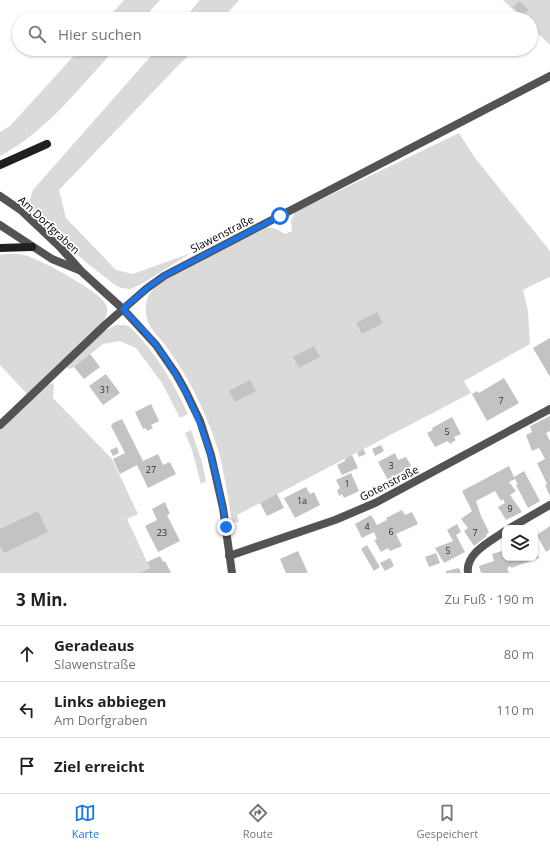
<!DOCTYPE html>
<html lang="de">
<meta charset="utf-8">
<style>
body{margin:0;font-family:"Open Sans",sans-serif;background:#f2f2f2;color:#202124}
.controls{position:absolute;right:12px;bottom:12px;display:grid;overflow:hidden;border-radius:8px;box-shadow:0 1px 3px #0004}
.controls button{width:36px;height:36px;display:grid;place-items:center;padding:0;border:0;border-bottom:1px solid #e0e0e0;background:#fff;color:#202124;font:20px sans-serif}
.stop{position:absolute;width:12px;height:12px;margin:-9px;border:3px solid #1a73e8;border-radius:50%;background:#fff}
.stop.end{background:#1a73e8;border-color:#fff;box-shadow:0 1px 4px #0008}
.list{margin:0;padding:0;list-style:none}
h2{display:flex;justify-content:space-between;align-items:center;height:52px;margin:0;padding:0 16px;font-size:17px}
h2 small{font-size:13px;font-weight:400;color:#757577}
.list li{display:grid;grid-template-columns:26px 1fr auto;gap:12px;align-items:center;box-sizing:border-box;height:56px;padding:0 16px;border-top:1px solid #e0e0e0}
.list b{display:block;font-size:15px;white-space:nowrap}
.list p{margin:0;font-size:13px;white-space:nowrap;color:#757577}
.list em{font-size:13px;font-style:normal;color:#757577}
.icon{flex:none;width:22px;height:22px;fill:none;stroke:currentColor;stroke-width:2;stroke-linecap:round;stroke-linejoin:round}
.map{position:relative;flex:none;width:550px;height:573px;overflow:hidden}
.search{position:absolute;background:#fff;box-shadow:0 1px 3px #0004;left:12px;right:12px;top:12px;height:44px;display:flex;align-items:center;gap:10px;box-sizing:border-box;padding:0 14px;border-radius:22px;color:#757577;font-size:15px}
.sheet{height:220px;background:#fff}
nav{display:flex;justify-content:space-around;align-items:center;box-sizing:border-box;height:56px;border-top:1px solid #e0e0e0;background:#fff;font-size:11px;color:#757577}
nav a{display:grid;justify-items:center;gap:2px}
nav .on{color:#1a73e8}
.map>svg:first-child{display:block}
</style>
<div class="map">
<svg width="550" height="573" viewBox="0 0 550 573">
<rect width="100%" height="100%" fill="#fff"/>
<g fill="#dadada">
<polygon points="124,0 160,0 143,19 107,19"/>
<polygon points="200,0 239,0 222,19 184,19"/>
<polygon points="503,0 550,0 550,45 531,27 531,19 523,19"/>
<path d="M80 49H115C81 86 45 133 0 156V132L10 126Z"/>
<polygon points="157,49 194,49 59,190 66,218 116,270 133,274 191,253 143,283 131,289 121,288 115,285 87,263 43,224 33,214 29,203 33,190"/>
<path d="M459 133 475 158 550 251V278L549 277 523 290 528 311 530 344 464 381 471 393 237 515 239 522 232 523C229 501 225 479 220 457 213 431 202 406 189 382 182 369 174 358 166 346 159 337 150 330 147 319 143 301 148 293 161 282L267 227 276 229 285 234 292 231 291 221 295 212Z"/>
<path d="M6 254C11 254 18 253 24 255 40 259 97 290 105 303 110 312 106 319 100 325L27 394 0 365V255Z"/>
<path d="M116 325H125L130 327C155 351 173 382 188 414L180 418 162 383 136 348 120 341 103 344 74 367 70 369 66 367 104 331Z"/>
<polygon points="54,383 53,398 112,459 138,514 127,519 150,568 139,573 0,573 0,429 48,384"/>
<polygon points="191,430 202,462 206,481 201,484 192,450 185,433"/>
</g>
<g fill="#c3c3c3">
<polygon points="519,1 529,10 522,16 513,7"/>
<polygon points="377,312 383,323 362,334 356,323"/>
<polygon points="550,338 550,377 533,348"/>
<polygon points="314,346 320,357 299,368 293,357"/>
<polygon points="90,354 100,367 84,379 74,367"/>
<polygon points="106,374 120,393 103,405 89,386"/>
<polygon points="504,378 519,403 487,421 472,394 477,391 479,393"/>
<polygon points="250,380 256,391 235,402 229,391"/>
<polygon points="151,404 159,421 151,425 153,428 147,431 146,428 143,429 135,412"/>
<polygon points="550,416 550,431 546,433 550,441 550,496 545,485 547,484 537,463 545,459 539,448 532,451 526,435 532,432 530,426"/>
<polygon points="452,417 461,434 454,437 456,440 450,444 448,441 435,447 427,433 433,430 432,428"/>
<polygon points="122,419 143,461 158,454 163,465 170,462 176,474 148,488 137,465 120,474 113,459 125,453 111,426 113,423"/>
<polygon points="381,445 384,451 375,456 372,449"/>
<polygon points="117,447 119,453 113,456 110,450"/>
<polygon points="363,449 366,454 359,457 357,453"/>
<polygon points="395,453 398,460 406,457 411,466 388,480 378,462"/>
<polygon points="352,455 358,468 342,475 337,465 345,461 345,459"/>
<polygon points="509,466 514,477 524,471 540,501 528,508 516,485 518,484 515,479 509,482 516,491 510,495 522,512 506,520 498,507 505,503 503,499 501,501 495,491 476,501 481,516 489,532 486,535 487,536 474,546 464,531 468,528 461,519 472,511 462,491"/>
<polygon points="351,473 359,491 344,498 342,494 339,496 337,490 340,488 336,480"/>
<polygon points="306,487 310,494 314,492 320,505 295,518 284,498"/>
<polygon points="277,494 284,508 267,516 260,503"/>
<polygon points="165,502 170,514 167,515 180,541 158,552 145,526 157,520 152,509"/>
<polygon points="402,510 405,515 412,512 418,524 396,534 402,546 390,551 388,548 381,552 374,540 377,539 374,532 362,538 355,524 371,515 377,525 387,520 386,518"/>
<polygon points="38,511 48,532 4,553 0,546 0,529"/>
<polygon points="457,524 461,532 456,535 465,552 444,563 435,548 453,541 447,530"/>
<polygon points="550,526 550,549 546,552 537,535"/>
<polygon points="367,545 380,567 374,571 361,549"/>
<polygon points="535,547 539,558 511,568 511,566 507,568 509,573 481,573 479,566 494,561 492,554 505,550 505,558 535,558"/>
<polygon points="298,551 308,573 286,573 280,559"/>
<polygon points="436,553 440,563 429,567 425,557"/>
<polygon points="160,556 163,562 165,561 171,573 139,573 150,568 147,562"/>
<polygon points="390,558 394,566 385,571 380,563"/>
<polygon points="459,568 461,573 446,573 446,571"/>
</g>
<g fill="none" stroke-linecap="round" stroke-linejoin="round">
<g stroke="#535353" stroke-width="8">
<polyline points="0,425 105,325 146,289 164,276 550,76"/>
<polyline points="510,528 550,505"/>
<polyline points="229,556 335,520 375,503 550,409"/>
<path d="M468 573C465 553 491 541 505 531"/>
</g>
<g stroke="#535353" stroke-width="8">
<polyline points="0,196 22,211 60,247 81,271 123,309 156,345 176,374 185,390 200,421 211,455 223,508 232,573"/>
<polyline points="0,225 52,259 79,270"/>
</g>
<g stroke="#202020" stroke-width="8">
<polyline points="0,165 47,144"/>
<polyline points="0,248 32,247"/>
</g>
</g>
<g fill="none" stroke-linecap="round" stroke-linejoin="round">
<path stroke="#1a73e8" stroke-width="5" d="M226 527C216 460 197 399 156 345 146 332 134 321 123 309L146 289 164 276 280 216"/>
</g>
<g text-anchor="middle" stroke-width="3.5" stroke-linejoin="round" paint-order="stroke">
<g font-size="9" fill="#313131">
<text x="105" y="393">31</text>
<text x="501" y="404">7</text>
<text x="447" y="435">5</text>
<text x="391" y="469">3</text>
<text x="151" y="473">27</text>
<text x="347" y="487">1</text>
<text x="302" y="504">1a</text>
<text x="510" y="512">9</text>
<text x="367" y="530">4</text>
<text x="391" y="535">6</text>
<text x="162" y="536">23</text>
<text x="475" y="536">7</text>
<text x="448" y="554">5</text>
</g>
<g font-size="11" fill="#000" stroke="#fff">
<text transform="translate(49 225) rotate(43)" y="4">Am Dorfgraben</text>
<text transform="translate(222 234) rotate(-27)" y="4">Slawenstraße</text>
<text transform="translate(389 483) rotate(-27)" y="4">Gotenstraße</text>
</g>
</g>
</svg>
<div class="controls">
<button><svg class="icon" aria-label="layers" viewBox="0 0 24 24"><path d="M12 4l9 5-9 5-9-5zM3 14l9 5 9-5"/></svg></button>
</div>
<div class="stop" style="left:280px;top:216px"></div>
<div class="stop end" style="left:226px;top:527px"></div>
<div class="search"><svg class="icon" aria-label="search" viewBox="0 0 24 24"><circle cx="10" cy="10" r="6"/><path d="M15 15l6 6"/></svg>Hier suchen</div>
</div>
<section class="sheet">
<h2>3 Min.<small>Zu Fuß · 190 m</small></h2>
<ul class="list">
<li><svg class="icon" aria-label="ahead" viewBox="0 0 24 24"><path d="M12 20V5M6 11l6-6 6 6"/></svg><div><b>Geradeaus</b><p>Slawenstraße</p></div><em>80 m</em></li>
<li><svg class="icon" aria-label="left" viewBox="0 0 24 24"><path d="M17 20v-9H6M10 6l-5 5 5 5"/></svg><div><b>Links abbiegen</b><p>Am Dorfgraben</p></div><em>110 m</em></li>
<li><svg class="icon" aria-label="arrive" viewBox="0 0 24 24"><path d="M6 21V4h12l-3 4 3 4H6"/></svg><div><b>Ziel erreicht</b></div></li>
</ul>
</section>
<nav>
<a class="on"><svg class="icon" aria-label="map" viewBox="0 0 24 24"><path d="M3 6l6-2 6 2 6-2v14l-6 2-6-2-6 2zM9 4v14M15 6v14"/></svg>Karte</a>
<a><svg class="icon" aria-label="directions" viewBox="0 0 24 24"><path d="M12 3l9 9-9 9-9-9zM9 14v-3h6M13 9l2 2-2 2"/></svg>Route</a>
<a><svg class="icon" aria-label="saved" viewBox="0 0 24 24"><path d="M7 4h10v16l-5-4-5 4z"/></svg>Gespeichert</a>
</nav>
